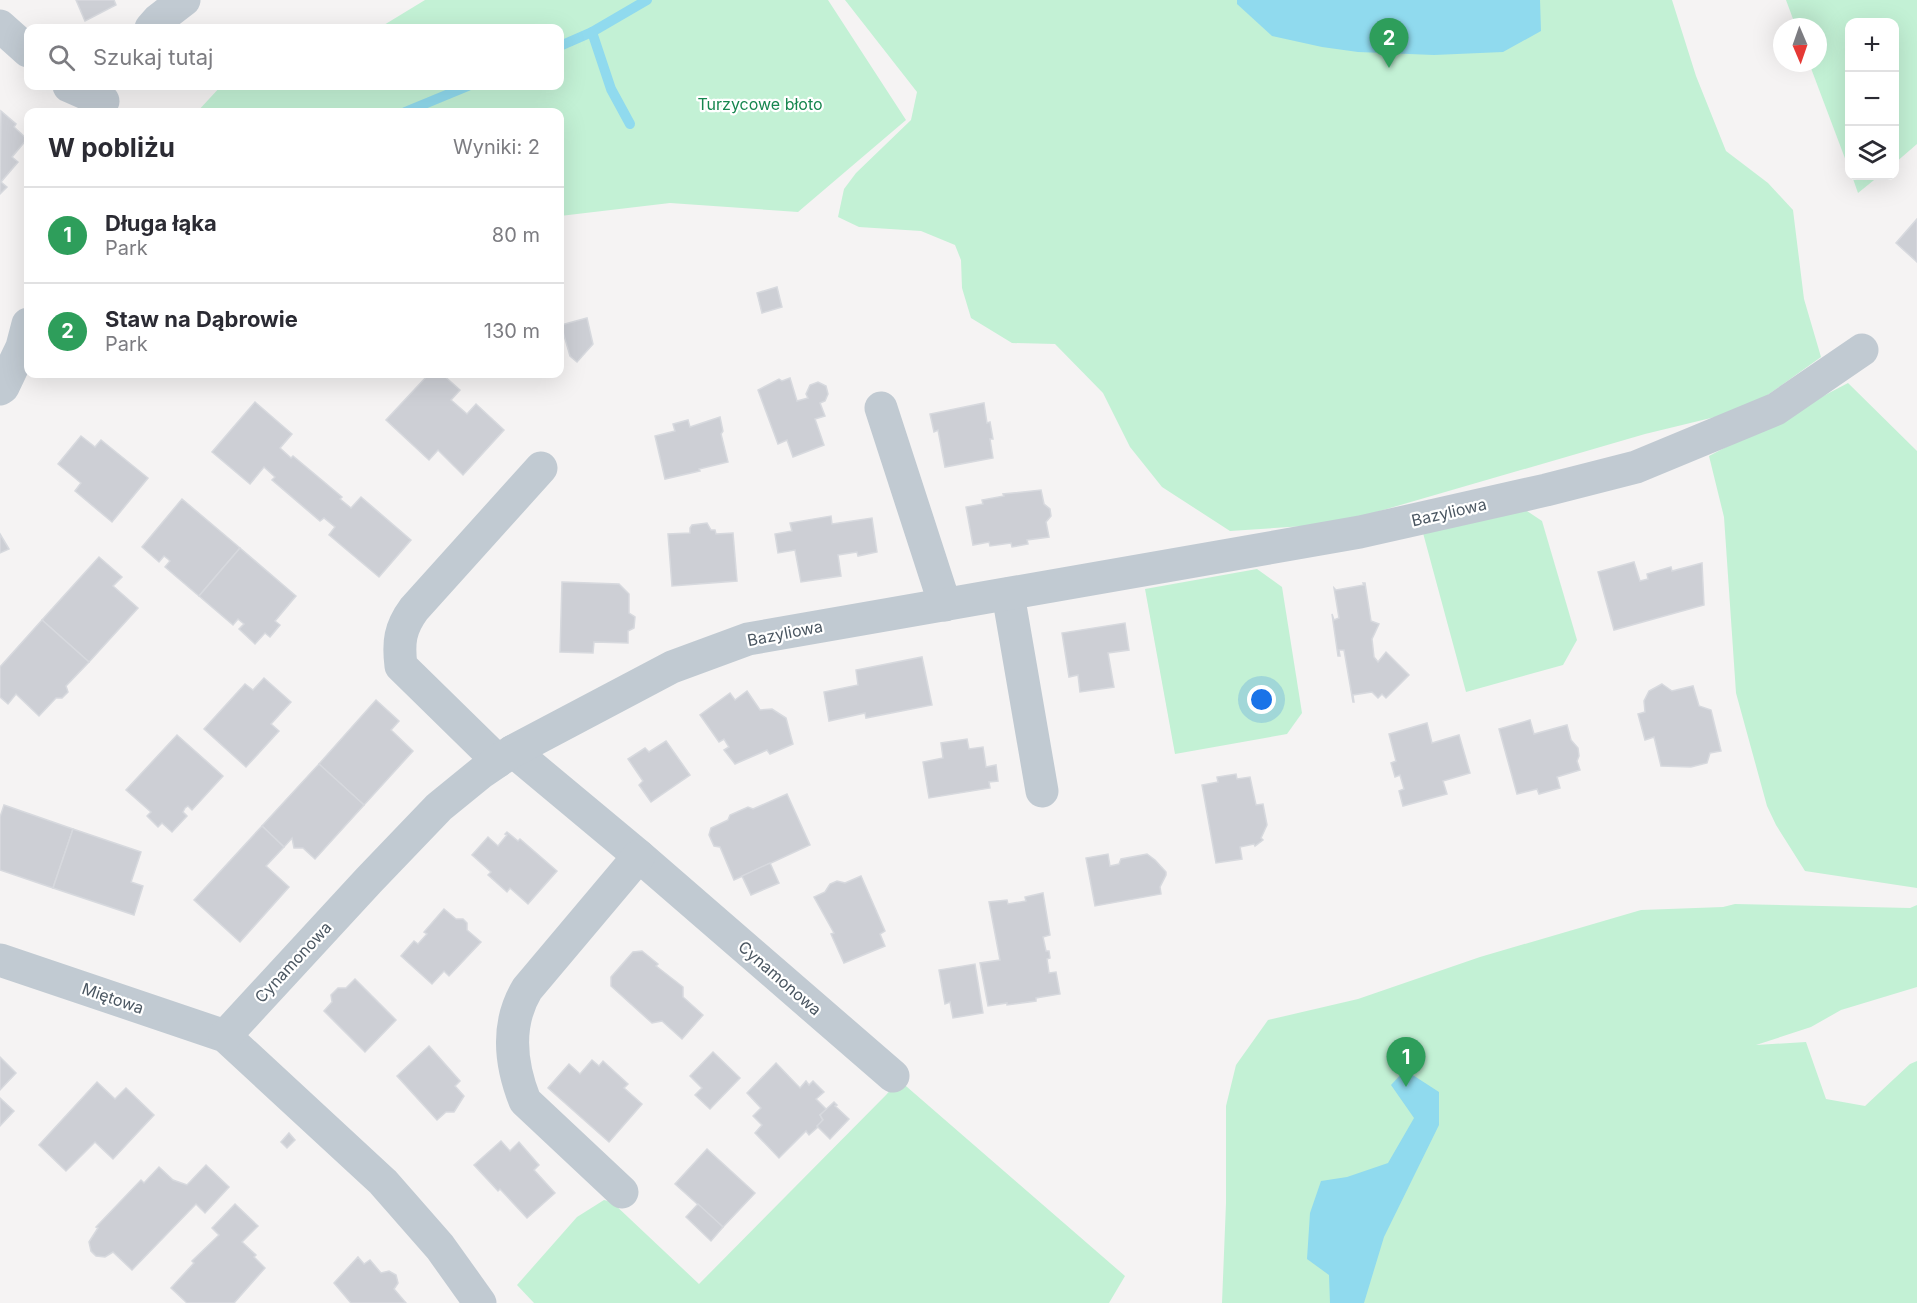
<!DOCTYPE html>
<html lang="pl">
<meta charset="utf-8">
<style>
body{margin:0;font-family:Inter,sans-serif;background:#f7f7f7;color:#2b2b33}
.controls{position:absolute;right:18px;top:18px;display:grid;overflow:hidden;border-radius:12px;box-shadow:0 6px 24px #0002}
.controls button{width:54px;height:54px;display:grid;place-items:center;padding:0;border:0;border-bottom:2px solid #e1e1e2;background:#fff;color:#2b2b33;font:30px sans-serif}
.compass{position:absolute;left:1773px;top:18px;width:54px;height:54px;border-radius:50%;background:#fff;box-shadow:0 6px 24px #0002;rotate:178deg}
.you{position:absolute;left:1262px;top:700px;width:21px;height:21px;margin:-15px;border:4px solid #fff;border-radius:50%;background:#1a73e8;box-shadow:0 0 0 9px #1a73e833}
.badge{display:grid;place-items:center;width:39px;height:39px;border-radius:50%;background:#d93025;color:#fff;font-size:20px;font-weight:700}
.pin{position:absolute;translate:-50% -50px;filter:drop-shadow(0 2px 3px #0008)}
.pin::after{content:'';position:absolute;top:32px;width:21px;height:18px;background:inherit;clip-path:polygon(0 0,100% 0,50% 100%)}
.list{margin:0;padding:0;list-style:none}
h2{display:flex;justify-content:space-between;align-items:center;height:78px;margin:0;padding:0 24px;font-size:26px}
h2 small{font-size:20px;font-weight:400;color:#7c7c81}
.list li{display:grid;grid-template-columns:39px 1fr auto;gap:18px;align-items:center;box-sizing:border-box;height:96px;padding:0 24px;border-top:2px solid #e1e1e2}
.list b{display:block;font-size:22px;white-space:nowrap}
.list p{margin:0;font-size:20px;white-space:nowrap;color:#7c7c81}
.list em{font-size:20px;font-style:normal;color:#7c7c81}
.icon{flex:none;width:33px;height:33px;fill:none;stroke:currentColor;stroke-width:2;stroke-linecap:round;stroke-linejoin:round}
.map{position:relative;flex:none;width:1917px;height:1303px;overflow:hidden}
.search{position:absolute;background:#fff;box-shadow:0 6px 24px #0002;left:24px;top:24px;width:540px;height:66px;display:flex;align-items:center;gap:15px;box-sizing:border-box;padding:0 21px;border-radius:12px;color:#7c7c81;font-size:22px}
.panel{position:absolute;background:#fff;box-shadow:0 6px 24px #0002;left:24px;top:108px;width:540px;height:270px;border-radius:12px}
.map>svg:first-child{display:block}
</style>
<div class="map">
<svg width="1917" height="1303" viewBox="0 0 1917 1303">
<rect width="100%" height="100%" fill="#f5f3f3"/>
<g fill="#c3f1d5">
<polygon points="425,0 828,0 906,120 798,212 670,203 560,216 560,112 197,112 221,86 560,86 560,28 379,28"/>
<polygon points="845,0 1672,0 1696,76 1726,151 1768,183 1793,210 1804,299 1821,357 1748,409 1645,434 1335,524 1230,531 1162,487 1130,447 1103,393 1055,344 1012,343 971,318 962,288 961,260 955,245 921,231 859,227 838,217 844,189 856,173 911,120 917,92"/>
<polygon points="1786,0 1917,0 1917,144 1895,163 1894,22 1850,22 1849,169 1809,63 1818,63 1818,27 1796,27"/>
<polygon points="1852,176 1879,176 1858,193"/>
<polygon points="1848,383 1917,451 1917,888 1805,871 1776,825 1767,806 1736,693 1724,517 1709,456"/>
<polygon points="1521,507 1542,521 1577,640 1563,665 1466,692 1423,533"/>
<polygon points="1257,569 1282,587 1302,713 1287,734 1175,754 1145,589"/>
<polygon points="1735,904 1910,908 1917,905 1917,987 1841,1010 1811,1027 1756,1045 1806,1042 1826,1099 1865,1106 1910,1064 1917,1061 1917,1303 1222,1303 1226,1203 1226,1106 1236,1065 1268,1020 1358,999 1480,957 1641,910 1723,907"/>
<polygon points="899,1080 1125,1276 1109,1303 534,1303 517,1285 577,1217 604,1200 612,1202 699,1284 886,1095"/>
</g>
<g fill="#90daee">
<polygon points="1237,0 1540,0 1541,31 1503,52 1434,55 1358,52 1322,47 1272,36 1237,4"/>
<polygon points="1405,1070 1439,1092 1439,1125 1384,1237 1364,1303 1330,1303 1329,1275 1307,1259 1310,1213 1321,1181 1347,1177 1388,1163 1414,1118 1391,1085"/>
</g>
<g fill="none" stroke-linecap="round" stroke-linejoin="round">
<g stroke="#90daee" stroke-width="10">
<polyline points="592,32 611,89 630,124"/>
<polyline points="560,46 592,32 647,0"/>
<polyline points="405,112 468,86"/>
</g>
</g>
<g fill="#cdcfd5" stroke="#d7d9de" stroke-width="1.5">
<polygon points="76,0 114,0 116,5 85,21"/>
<polygon points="1,111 16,124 14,127 27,139 12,157 18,162 0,183"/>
<polygon points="1,182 7,187 0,194 0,183"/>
<polygon points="1917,219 1917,262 1896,243"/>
<polygon points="777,287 782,307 762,313 757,293"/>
<polygon points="587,318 593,344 577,362 570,356 561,325"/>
<polygon points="429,374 442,374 460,390 451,400 467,414 476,404 504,430 463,475 438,450 429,460 386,420"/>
<polygon points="790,378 797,401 808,398 806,394 810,385 818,382 826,386 828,394 825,401 820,403 825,416 815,419 824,445 793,457 787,440 778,444 758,390 779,379 782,381"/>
<polygon points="255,402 292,434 280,448 291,458 293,456 342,497 340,499 351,508 361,497 411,540 379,577 329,535 335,527 324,518 320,521 272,480 275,477 264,467 250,484 212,452"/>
<polygon points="984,403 987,423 990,422 993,439 990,439 993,458 945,467 938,430 934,432 930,414"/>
<polygon points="720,417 723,431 721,434 728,462 699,469 700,471 665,479 655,436 675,431 673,424 688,420 690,427"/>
<polygon points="81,436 95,447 101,440 148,478 112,522 75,491 81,483 58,464"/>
<polygon points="1041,490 1044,504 1050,509 1051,516 1046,522 1049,537 1027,540 1028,544 1012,547 1011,543 990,546 989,542 973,545 966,507 983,504 982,500 1004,496 1003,494"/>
<polygon points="182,499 240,548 199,596 165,567 170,561 168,559 164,556 159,562 142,547"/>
<polygon points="831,516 832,524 872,518 877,552 858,556 857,552 838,555 841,576 801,582 795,550 778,553 775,534 792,531 790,523"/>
<polygon points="707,523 711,530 715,530 716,534 733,533 737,581 672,586 668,534 690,533 690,528 692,525"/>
<polygon points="0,534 9,549 0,553"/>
<polygon points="240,548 296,596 275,621 280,625 270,637 265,633 255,644 239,629 244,624 238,619 233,625 199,596"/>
<polygon points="99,557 122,577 113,586 138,608 89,662 42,620"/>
<polygon points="1634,562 1640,581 1648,579 1647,574 1671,567 1672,571 1702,563 1704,605 1614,630 1598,572"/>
<polygon points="562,582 619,584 629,594 629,613 635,617 634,628 628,631 628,643 594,642 593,653 560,652"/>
<polygon points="1363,583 1365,583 1371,621 1379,624 1372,639 1374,657 1378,662 1386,652 1409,675 1386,698 1382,694 1378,698 1372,692 1353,695 1354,702 1353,702 1344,650 1339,650 1340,656 1338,656 1332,614 1334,620 1339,618 1334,588 1336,590 1364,585"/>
<polygon points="42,620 89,662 66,686 68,692 62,698 56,698 39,716 16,694 8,704 0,697 0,667"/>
<polygon points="1125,623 1129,650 1108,653 1114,687 1080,692 1078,675 1069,677 1062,633"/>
<polygon points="922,657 932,705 866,718 865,713 829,721 824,692 858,685 856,670"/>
<polygon points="264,678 291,702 271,724 279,731 246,767 204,729 245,684 253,690"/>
<polygon points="1662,684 1672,691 1693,686 1699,706 1711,710 1721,751 1710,753 1707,763 1691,767 1661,766 1654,737 1645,740 1638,714 1645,712 1644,701 1649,691"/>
<polygon points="747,691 760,710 772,709 786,718 793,744 770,754 767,750 735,764 724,750 729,747 724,739 719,742 700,715 730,693 735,700"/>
<polygon points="376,700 399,721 391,730 413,751 364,805 319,764"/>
<polygon points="1530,720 1534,734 1567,725 1571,740 1578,748 1579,756 1577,761 1580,770 1557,777 1560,788 1539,794 1537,789 1517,794 1499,729"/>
<polygon points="1427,723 1432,743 1459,735 1470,773 1443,781 1447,794 1403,806 1399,791 1404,789 1400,775 1395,777 1391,763 1396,761 1389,734"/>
<polygon points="177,735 223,776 192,810 188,806 185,808 183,812 187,816 172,832 162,823 158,827 147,816 151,812 126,790"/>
<polygon points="967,739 969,749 983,747 986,767 996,765 998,781 989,782 990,788 929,798 923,762 943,758 941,743"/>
<polygon points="666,741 690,775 651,802 639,785 643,781 628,759 645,748 649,752"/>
<polygon points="319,764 364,805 315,859 303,848 294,848 292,838 284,847 262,826"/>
<polygon points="1236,774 1237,779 1250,777 1256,805 1263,804 1267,825 1261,838 1263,840 1255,846 1254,844 1240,847 1242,859 1216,863 1202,785 1218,782 1217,777"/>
<polygon points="787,794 810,845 734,880 720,847 714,846 709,835 711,828 728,820 730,815 748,807 753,809"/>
<polygon points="4,805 73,829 53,888 0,870 0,817"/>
<polygon points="262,826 284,847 266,866 289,887 240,942 194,900"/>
<polygon points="73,829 141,852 131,882 143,886 134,915 53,888"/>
<polygon points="507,832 518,841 520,839 557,871 528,904 510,888 507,892 488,875 491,872 472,855 488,837 498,846 507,835 505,834"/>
<polygon points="1108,854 1110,866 1119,864 1121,859 1147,854 1155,860 1166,872 1166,875 1160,887 1161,894 1095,906 1086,858"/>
<polygon points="770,863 779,883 751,895 742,876"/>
<polygon points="861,876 885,931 880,934 885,946 844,963 831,934 834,933 814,897 825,892 830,884 837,881 845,883"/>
<polygon points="1043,893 1050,935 1043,937 1046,951 1049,951 1050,958 1047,959 1049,973 1056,972 1060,994 1036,998 1036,1001 1007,1005 1007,1003 988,1006 980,963 1000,960 989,902 1007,900 1008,904 1026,901 1025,897"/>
<polygon points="444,909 456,919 463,919 467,923 467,930 481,942 449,976 444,971 432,984 401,956 414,941 418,944 427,934 424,932"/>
<polygon points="642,951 658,964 656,966 683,987 683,997 703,1015 682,1039 662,1021 652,1023 611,986 611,977 633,952"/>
<polygon points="975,964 983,1013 953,1018 950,1002 945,1004 939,970"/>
<polygon points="355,979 396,1020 365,1052 324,1011 332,1002 331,995 338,988 346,988"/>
<polygon points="429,1046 460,1081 455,1086 464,1096 454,1112 446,1112 437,1120 397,1076"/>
<polygon points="713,1052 740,1078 710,1109 695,1095 702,1088 690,1076"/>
<polygon points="0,1057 16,1073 0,1090"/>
<polygon points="592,1060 599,1066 603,1061 628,1084 624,1088 642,1104 609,1142 548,1088 569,1064 580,1074"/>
<polygon points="776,1063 800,1088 806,1081 809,1085 813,1081 824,1092 816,1099 827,1110 820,1115 823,1120 818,1127 809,1135 806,1131 779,1158 755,1133 762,1125 753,1116 761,1108 747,1093"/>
<polygon points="97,1082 115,1099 126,1088 154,1115 113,1159 95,1142 66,1171 39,1145"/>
<polygon points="0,1098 14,1111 0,1126"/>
<polygon points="834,1102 837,1105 835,1106 849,1119 830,1139 817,1126 823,1120 820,1115"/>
<polygon points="289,1133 295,1140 287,1148 281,1142"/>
<polygon points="501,1141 510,1151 519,1142 539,1165 534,1170 555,1193 527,1218 500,1189 498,1191 474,1165"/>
<polygon points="707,1149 755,1193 723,1227 675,1184"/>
<polygon points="206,1165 229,1187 205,1213 196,1204 132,1270 113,1252 105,1257 96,1256 91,1251 89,1242 98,1228 96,1227 141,1180 144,1183 159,1167 173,1180 187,1185"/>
<polygon points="235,1204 258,1226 242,1242 256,1255 254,1257 265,1268 234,1303 187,1303 171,1288 194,1263 192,1261 219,1235 212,1228"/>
<polygon points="698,1204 723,1227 711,1241 686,1217"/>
<polygon points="358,1257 364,1264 370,1260 381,1273 389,1271 396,1275 398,1283 394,1289 406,1303 351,1303 334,1283"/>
</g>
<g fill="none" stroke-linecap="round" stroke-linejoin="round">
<g stroke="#c1cad2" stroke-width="33">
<polyline points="0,26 28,51"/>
<polyline points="151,28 158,20 184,0"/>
<polyline points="69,86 103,101"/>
<polyline points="0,389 3,387 22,347 28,324"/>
<polyline points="881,408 945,605"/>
<polyline points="1008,594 1042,791"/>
<polyline points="513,751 639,856 893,1076"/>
<path d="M498 761 401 666C398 642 400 628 414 609L541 468"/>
<polyline points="0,960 225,1036 383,1182 440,1247 480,1303"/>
<polyline points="225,1036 369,880 439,807 482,772 513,751 672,667 748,639 1360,532 1546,490 1636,467 1776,409 1862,350"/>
<path d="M622 1192 525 1101C510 1063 506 1024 527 989L639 856"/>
</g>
</g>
<g text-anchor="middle" stroke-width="4.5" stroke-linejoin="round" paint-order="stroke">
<g font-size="16" fill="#17864f" stroke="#fff">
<text x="760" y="110">Turzycowe błoto</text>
</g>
<g font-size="16" fill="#4a5661" stroke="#fff">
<text transform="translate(1449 512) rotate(-13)" y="6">Bazyliowa</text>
<text transform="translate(785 633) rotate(-11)" y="6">Bazyliowa</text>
<text transform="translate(293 962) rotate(-47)" y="6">Cynamonowa</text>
<text transform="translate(780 978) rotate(41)" y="6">Cynamonowa</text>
<text transform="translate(113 998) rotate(19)" y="6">Miętowa</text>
</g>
</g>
</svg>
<div class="controls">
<button>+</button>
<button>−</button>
<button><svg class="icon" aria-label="layers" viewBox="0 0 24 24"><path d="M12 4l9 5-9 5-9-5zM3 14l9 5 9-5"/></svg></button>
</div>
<svg class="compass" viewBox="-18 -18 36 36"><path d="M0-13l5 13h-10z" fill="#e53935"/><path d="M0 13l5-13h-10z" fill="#7c7c81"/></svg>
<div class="you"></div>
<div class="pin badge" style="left:1406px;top:1087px;background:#2e9e5b">1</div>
<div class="pin badge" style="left:1389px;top:68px;background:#2e9e5b">2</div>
<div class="search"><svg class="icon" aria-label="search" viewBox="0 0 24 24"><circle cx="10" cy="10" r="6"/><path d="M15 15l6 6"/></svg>Szukaj tutaj</div>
<section class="panel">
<h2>W pobliżu<small>Wyniki: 2</small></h2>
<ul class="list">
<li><span class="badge" style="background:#2e9e5b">1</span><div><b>Długa łąka</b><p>Park</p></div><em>80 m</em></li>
<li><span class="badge" style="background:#2e9e5b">2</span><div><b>Staw na Dąbrowie</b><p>Park</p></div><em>130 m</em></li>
</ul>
</section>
</div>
